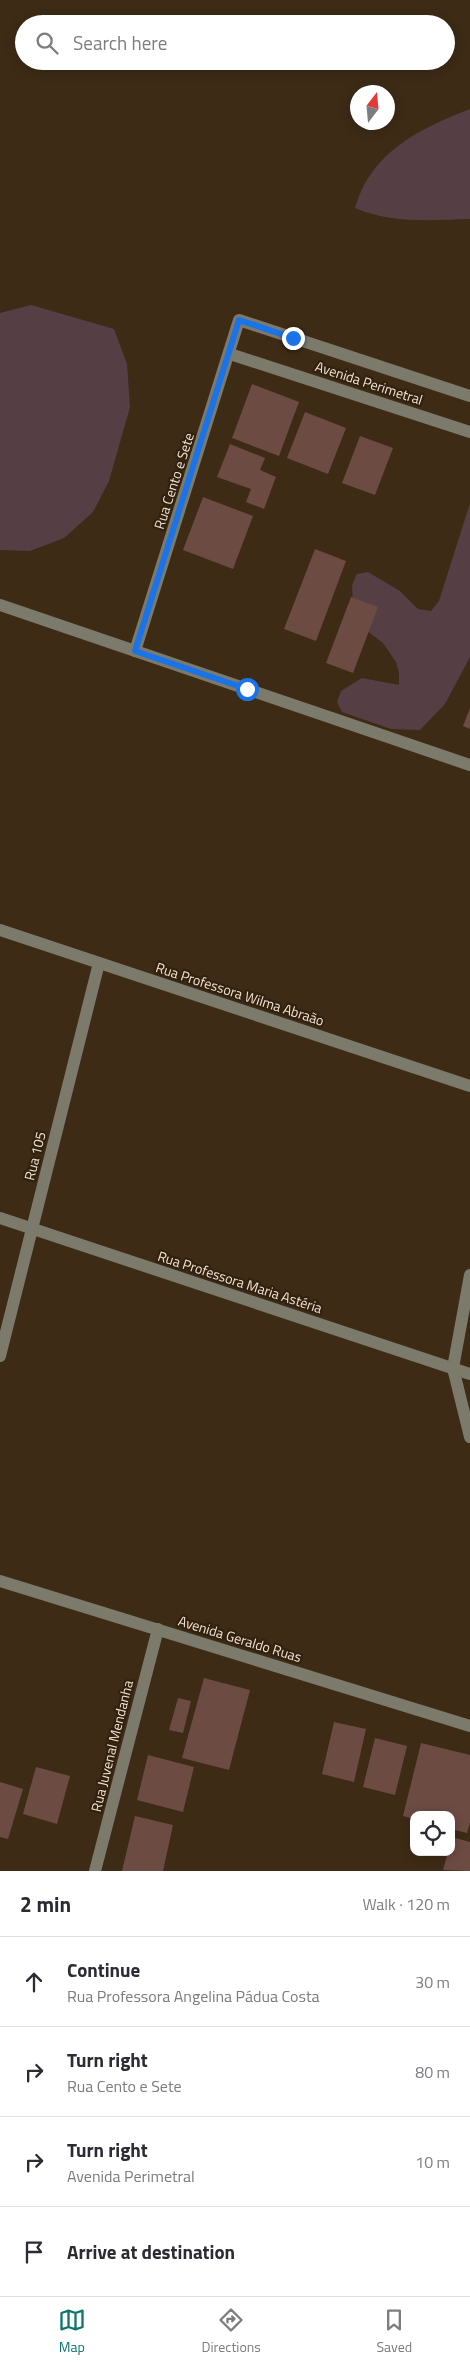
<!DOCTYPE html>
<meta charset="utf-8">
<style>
body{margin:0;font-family:"Titillium Web",sans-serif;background:#f2f2f3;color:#2b2b33}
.controls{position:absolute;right:15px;bottom:15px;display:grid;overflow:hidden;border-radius:10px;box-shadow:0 2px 12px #0003}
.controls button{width:45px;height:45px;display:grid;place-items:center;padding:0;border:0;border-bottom:1px solid #e1e1e2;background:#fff;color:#2b2b33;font:25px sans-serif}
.compass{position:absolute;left:350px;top:85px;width:45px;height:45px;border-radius:50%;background:#fff;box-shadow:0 2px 12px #0003;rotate:16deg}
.stop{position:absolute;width:15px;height:15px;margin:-11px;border:4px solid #1a73e8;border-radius:50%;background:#fff}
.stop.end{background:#1a73e8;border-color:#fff;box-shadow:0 1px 5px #0008}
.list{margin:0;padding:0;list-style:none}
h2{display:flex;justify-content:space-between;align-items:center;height:65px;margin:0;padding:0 20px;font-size:21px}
h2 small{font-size:16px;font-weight:400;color:#7c7c81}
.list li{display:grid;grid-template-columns:32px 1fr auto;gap:15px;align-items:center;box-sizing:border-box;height:90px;padding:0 20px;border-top:1px solid #e1e1e2}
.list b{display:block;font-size:19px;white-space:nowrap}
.list p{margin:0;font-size:16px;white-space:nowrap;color:#7c7c81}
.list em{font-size:16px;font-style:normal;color:#7c7c81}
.icon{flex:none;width:28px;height:28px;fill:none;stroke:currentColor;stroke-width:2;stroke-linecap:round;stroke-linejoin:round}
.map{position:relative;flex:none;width:470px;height:1871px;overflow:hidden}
.search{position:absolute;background:#fff;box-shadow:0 2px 12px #0003;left:15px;right:15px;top:15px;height:55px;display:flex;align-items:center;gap:12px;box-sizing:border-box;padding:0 18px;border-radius:28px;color:#7c7c81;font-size:19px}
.sheet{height:425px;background:#fff}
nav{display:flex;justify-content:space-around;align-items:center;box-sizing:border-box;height:70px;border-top:1px solid #e1e1e2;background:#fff;font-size:14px;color:#7c7c81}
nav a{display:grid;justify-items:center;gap:2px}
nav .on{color:#0f766e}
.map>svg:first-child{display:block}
</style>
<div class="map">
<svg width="470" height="1871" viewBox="0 0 470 1871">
<rect width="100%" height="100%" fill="#3d2b16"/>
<g fill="#563e45">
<path d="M470 109V219C431 220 392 224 355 208 371 152 419 129 470 109Z"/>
<polygon points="31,305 114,329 127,364 130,407 109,481 93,512 64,538 30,551 0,550 0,313"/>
<polygon points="470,503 470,657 445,704 420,730 391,729 342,712 337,702 341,691 362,678 399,685 399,673 396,662 383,643 362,627 353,603 352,585 357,574 368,572 400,591 418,609 431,611 439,601"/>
</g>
<g fill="#6c4b43">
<polygon points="252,384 299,402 279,456 232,438"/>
<polygon points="305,412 346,428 328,474 287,458"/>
<polygon points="360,436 393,448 375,495 342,483"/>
<polygon points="230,444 265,458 260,470 276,477 264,509 246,502 251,489 217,477"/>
<polygon points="203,497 253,516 233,569 183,550"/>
<polygon points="315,549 346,561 316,641 284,629"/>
<polygon points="351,597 378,607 353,673 326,663"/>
<polygon points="470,708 470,729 463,726"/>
<polygon points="204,1678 250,1690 229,1770 182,1758"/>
<polygon points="178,1698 191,1701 183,1733 169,1730"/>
<polygon points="334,1722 366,1729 354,1782 322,1774"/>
<polygon points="375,1738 407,1746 395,1795 363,1787"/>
<polygon points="421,1743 470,1755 470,1822 467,1833 451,1829 451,1815 414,1815 414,1819 403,1816"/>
<polygon points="148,1755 194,1767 183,1812 137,1800"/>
<polygon points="36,1767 70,1776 57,1824 23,1814"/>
<polygon points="0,1782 23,1789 8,1839 0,1837"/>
<polygon points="135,1816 173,1825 163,1871 122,1871"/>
<polygon points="452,1837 470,1842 470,1871 443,1870 448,1852 451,1852"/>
</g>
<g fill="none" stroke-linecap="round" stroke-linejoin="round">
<g stroke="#7b7a6b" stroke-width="12">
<polyline points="230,354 470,432"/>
<polyline points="0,605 470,765"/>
<polyline points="135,651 239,320 470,396"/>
<polyline points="0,930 470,1086"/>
<polyline points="0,1218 470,1374"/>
<polyline points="470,1275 453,1368 470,1437"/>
<polyline points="0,1356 99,963"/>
<polyline points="0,1581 470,1726"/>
<polyline points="95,1871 158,1629"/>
</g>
</g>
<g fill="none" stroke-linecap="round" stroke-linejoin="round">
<polyline stroke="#1a73e8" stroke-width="6" points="247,689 135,651 239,320 293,338"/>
</g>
<g text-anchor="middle" stroke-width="4.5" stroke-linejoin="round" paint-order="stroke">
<g font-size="14" fill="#f0e4d8" stroke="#32210d">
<text transform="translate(369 383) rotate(18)" y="5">Avenida Perimetral</text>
<text transform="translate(174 481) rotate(-72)" y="5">Rua Cento e Sete</text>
<text transform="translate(240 994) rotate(18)" y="5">Rua Professora Wilma Abraão</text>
<text transform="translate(35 1156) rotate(-76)" y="5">Rua 105</text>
<text transform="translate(240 1282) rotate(18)" y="5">Rua Professora Maria Astéria</text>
<text transform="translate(240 1639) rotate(17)" y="5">Avenida Geraldo Ruas</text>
<text transform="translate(112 1746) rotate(-76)" y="5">Rua Juvenal Mendanha</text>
</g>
</g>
</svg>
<div class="controls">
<button><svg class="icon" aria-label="locate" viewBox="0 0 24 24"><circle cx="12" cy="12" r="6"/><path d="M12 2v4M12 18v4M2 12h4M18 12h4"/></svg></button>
</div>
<svg class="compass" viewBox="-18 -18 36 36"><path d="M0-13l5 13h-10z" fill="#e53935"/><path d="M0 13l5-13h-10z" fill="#7c7c81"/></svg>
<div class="stop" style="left:247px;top:689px"></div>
<div class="stop end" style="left:293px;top:338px"></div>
<div class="search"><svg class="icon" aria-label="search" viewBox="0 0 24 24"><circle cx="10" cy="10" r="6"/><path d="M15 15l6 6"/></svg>Search here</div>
</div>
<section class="sheet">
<h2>2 min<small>Walk · 120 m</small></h2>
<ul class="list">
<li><svg class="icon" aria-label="ahead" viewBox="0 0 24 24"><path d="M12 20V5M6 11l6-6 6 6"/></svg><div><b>Continue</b><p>Rua Professora Angelina Pádua Costa</p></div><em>30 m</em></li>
<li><svg class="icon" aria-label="right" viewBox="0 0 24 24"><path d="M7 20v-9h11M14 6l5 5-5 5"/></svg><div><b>Turn right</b><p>Rua Cento e Sete</p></div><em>80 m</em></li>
<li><svg class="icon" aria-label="right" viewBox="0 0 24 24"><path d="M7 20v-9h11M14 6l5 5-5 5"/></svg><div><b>Turn right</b><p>Avenida Perimetral</p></div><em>10 m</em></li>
<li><svg class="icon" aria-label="arrive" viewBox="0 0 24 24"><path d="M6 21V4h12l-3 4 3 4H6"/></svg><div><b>Arrive at destination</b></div></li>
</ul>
</section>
<nav>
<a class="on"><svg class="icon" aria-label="map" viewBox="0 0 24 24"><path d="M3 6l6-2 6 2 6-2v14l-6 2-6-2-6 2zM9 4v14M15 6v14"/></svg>Map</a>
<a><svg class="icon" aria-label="directions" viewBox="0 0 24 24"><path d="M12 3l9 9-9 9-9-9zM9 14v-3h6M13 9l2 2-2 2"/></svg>Directions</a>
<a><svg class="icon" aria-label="saved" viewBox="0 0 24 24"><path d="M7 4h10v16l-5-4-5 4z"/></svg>Saved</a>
</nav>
